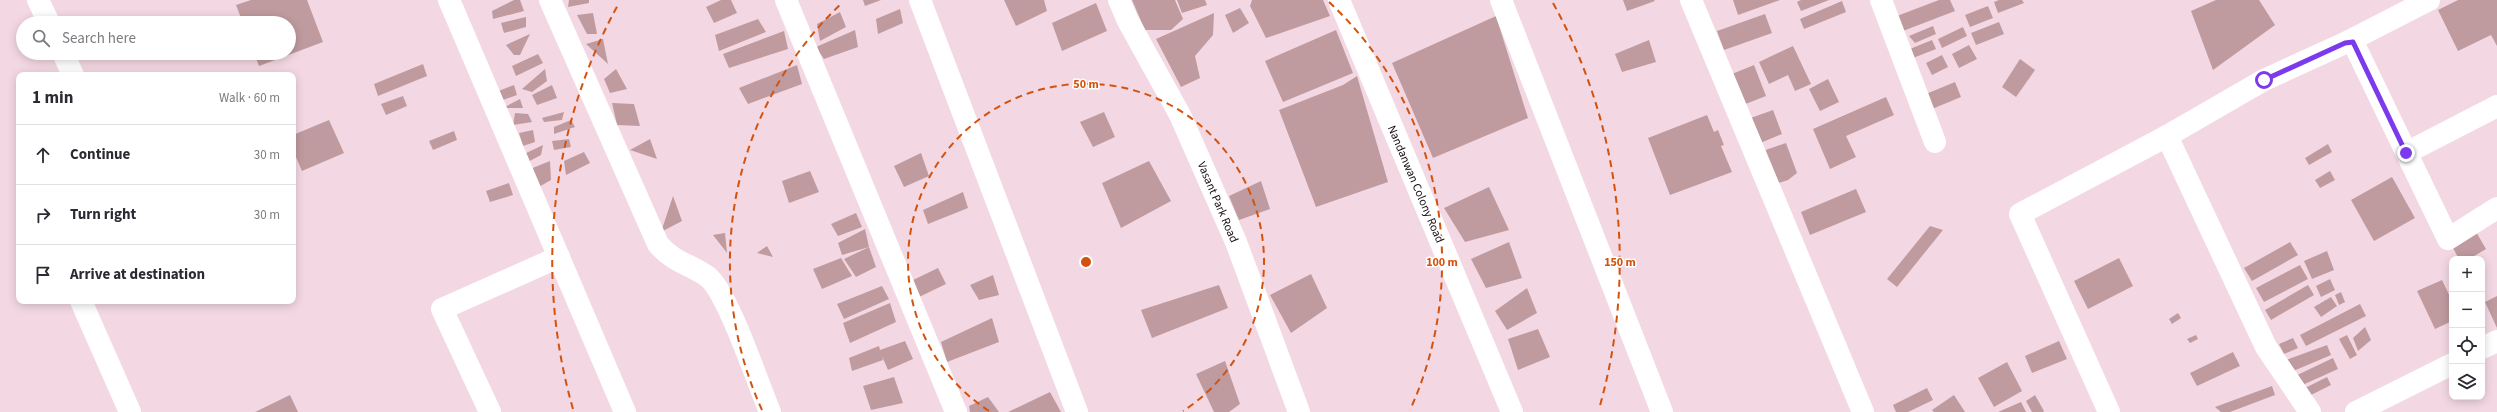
<!DOCTYPE html>
<meta charset="utf-8">
<style>
body{margin:0;font-family:"Source Sans 3",sans-serif;background:#f7f7f7;color:#2b2b33}
.controls{position:absolute;right:12px;bottom:12px;display:grid;overflow:hidden;border-radius:8px;box-shadow:0 2px 10px #0003}
.controls button{width:36px;height:36px;display:grid;place-items:center;padding:0;border:0;border-bottom:1px solid #e1e1e2;background:#fff;color:#2b2b33;font:20px sans-serif}
.stop{position:absolute;width:12px;height:12px;margin:-9px;border:3px solid #7c3aed;border-radius:50%;background:#fff}
.stop.end{background:#7c3aed;border-color:#fff;box-shadow:0 1px 4px #0008}
.list{margin:0;padding:0;list-style:none}
h2{display:flex;justify-content:space-between;align-items:center;height:52px;margin:0;padding:0 16px;font-size:17px}
h2 small{font-size:13px;font-weight:400;color:#7c7c81}
.list li{display:grid;grid-template-columns:26px 1fr auto;gap:12px;align-items:center;box-sizing:border-box;height:60px;padding:0 16px;border-top:1px solid #e1e1e2}
.list b{display:block;font-size:15px;white-space:nowrap}
.list em{font-size:13px;font-style:normal;color:#7c7c81}
.icon{flex:none;width:22px;height:22px;fill:none;stroke:currentColor;stroke-width:2;stroke-linecap:round;stroke-linejoin:round}
.map{position:relative;flex:none;width:2497px;height:412px;overflow:hidden}
.search{position:absolute;background:#fff;box-shadow:0 2px 10px #0003;left:16px;top:16px;width:280px;height:44px;display:flex;align-items:center;gap:10px;box-sizing:border-box;padding:0 14px;border-radius:22px;color:#7c7c81;font-size:15px}
.panel{position:absolute;background:#fff;box-shadow:0 2px 10px #0003;left:16px;top:72px;width:280px;height:232px;border-radius:8px}
.map>svg:first-child{display:block}
</style>
<div class="map">
<svg width="2497" height="412" viewBox="0 0 2497 412">
<rect width="100%" height="100%" fill="#f3d8e3"/>
<g fill="#bf9b9f">
<polygon points="251,0 307,0 323,42 259,66 254,53 289,53 289,23 243,23 236,5"/>
<polygon points="514,0 520,0 524,11 493,19 492,11"/>
<polygon points="569,0 589,0 589,3 568,7"/>
<polygon points="721,0 731,0 737,13 714,23 706,7"/>
<polygon points="863,0 881,0 865,6"/>
<polygon points="1004,0 1044,0 1047,11 1016,26"/>
<polygon points="1132,0 1175,0 1183,19 1171,30 1145,30"/>
<polygon points="1177,0 1205,0 1207,5 1182,13"/>
<polygon points="1252,0 1323,0 1330,16 1266,38 1250,6"/>
<polygon points="1623,0 1654,0 1655,1 1627,11"/>
<polygon points="1733,0 1780,0 1738,15"/>
<polygon points="1801,0 1829,0 1801,11 1797,2"/>
<polygon points="1939,0 1950,0 1955,11 1903,31 1897,16"/>
<polygon points="1999,0 2022,0 2024,3 1998,13 1994,2"/>
<polygon points="2216,0 2259,0 2275,25 2213,70 2191,11"/>
<polygon points="2458,0 2497,0 2497,46 2491,35 2458,51 2438,10"/>
<polygon points="1842,1 1846,12 1804,29 1800,19"/>
<polygon points="1096,3 1107,31 1062,51 1052,23"/>
<polygon points="1988,6 1993,18 1970,27 1965,15"/>
<polygon points="1240,8 1249,23 1233,33 1225,15"/>
<polygon points="900,9 903,23 878,34 876,19"/>
<polygon points="840,12 846,27 820,41 817,24"/>
<polygon points="593,13 597,34 587,34 577,15"/>
<polygon points="1214,13 1213,35 1195,56 1200,78 1181,87 1156,39"/>
<polygon points="1765,14 1772,33 1724,50 1717,31"/>
<polygon points="1496,16 1528,118 1433,158 1392,63"/>
<polygon points="526,17 526,27 504,33 501,23"/>
<polygon points="758,19 766,32 719,51 715,35"/>
<polygon points="1999,22 2004,34 1976,45 1971,33"/>
<polygon points="1933,26 1936,34 1915,43 1909,36"/>
<polygon points="1963,27 1967,36 1942,48 1938,39"/>
<polygon points="855,30 858,47 824,59 816,47"/>
<polygon points="1336,30 1353,73 1283,102 1265,61"/>
<polygon points="784,31 788,49 729,68 723,54"/>
<polygon points="530,34 520,55 514,55 506,45"/>
<polygon points="603,39 608,64 586,44"/>
<polygon points="1649,40 1656,62 1622,72 1615,54"/>
<polygon points="1932,40 1936,49 1913,58 1910,49"/>
<polygon points="1969,45 1977,59 1959,68 1952,54"/>
<polygon points="1793,46 1811,84 1795,91 1788,75 1769,84 1759,62"/>
<polygon points="538,54 543,63 516,76 512,66"/>
<polygon points="1942,55 1948,67 1932,75 1926,63"/>
<polygon points="2020,59 2035,70 2016,97 2002,87"/>
<polygon points="423,64 427,76 378,96 374,84"/>
<polygon points="797,65 802,84 748,104 739,88"/>
<polygon points="1754,65 1766,96 1743,105 1732,74"/>
<polygon points="545,69 547,81 532,92 522,89"/>
<polygon points="616,69 627,89 610,93 604,79"/>
<polygon points="1357,76 1388,182 1316,207 1279,110 1343,85"/>
<polygon points="1828,79 1839,102 1820,111 1809,89"/>
<polygon points="1955,82 1961,97 1932,109 1926,94"/>
<polygon points="514,85 517,95 503,100 496,92"/>
<polygon points="552,85 557,98 537,105 532,95"/>
<polygon points="403,96 407,106 386,115 381,104"/>
<polygon points="1886,97 1894,115 1846,136 1856,157 1830,169 1813,129"/>
<polygon points="520,99 523,108 503,108"/>
<polygon points="612,103 634,104 640,126 617,125"/>
<polygon points="1773,110 1782,134 1758,144 1748,119"/>
<polygon points="564,112 562,120 544,122 542,118"/>
<polygon points="1104,112 1115,137 1093,147 1080,122"/>
<polygon points="515,113 528,114 532,122 513,125"/>
<polygon points="1707,115 1714,132 1718,130 1724,145 1721,146 1732,172 1670,195 1648,138"/>
<polygon points="329,120 344,153 302,171 293,150 293,135"/>
<polygon points="571,120 575,127 554,134 554,127"/>
<polygon points="533,130 535,142 523,146 519,133"/>
<polygon points="454,131 457,140 433,150 429,141"/>
<polygon points="569,139 571,147 554,150 552,141"/>
<polygon points="650,139 657,159 630,150"/>
<polygon points="1786,143 1797,173 1788,180 1772,185 1760,152"/>
<polygon points="2328,144 2332,152 2309,165 2305,158"/>
<polygon points="543,145 541,155 524,164 520,156"/>
<polygon points="584,152 590,163 566,175 564,161"/>
<polygon points="921,153 929,176 904,187 894,166"/>
<polygon points="550,161 551,180 537,188 530,169"/>
<polygon points="1149,161 1171,201 1121,228 1102,183"/>
<polygon points="810,171 819,192 789,203 782,181"/>
<polygon points="2330,171 2335,180 2320,188 2315,180"/>
<polygon points="2392,177 2415,218 2374,241 2351,200"/>
<polygon points="1261,181 1270,209 1239,220 1229,196"/>
<polygon points="509,183 513,195 490,202 486,191"/>
<polygon points="1489,187 1509,230 1465,242 1444,208"/>
<polygon points="1856,189 1866,212 1810,235 1801,212"/>
<polygon points="963,192 968,208 928,224 923,210"/>
<polygon points="673,196 682,221 661,232"/>
<polygon points="856,213 862,227 838,236 831,224"/>
<polygon points="2472,225 2486,249 2469,259 2459,259 2448,239"/>
<polygon points="1930,226 1943,230 1897,287 1887,279"/>
<polygon points="865,229 869,247 842,255 838,243"/>
<polygon points="725,233 727,253 713,235"/>
<polygon points="1509,242 1522,278 1486,288 1471,259"/>
<polygon points="2290,242 2298,255 2252,281 2244,268"/>
<polygon points="767,246 773,257 757,253"/>
<polygon points="869,247 876,267 856,277 844,259"/>
<polygon points="2327,251 2334,270 2312,279 2304,261"/>
<polygon points="841,258 852,276 822,289 813,269"/>
<polygon points="2119,258 2133,286 2088,309 2074,281"/>
<polygon points="2300,265 2308,279 2264,302 2256,288"/>
<polygon points="938,268 946,284 917,298 911,281"/>
<polygon points="1311,274 1327,308 1291,333 1270,295"/>
<polygon points="993,275 999,295 979,300 970,285"/>
<polygon points="2330,279 2335,290 2321,297 2316,286"/>
<polygon points="2442,280 2452,301 2452,321 2435,329 2417,291"/>
<polygon points="1219,285 1228,308 1152,338 1141,310"/>
<polygon points="2308,285 2314,295 2271,320 2265,310"/>
<polygon points="882,286 889,299 844,319 837,304"/>
<polygon points="1527,288 1537,313 1507,330 1495,311"/>
<polygon points="2341,292 2345,302 2339,305 2335,295"/>
<polygon points="2497,296 2497,328 2485,302"/>
<polygon points="2331,297 2337,306 2321,317 2314,307"/>
<polygon points="890,303 896,322 850,343 843,323"/>
<polygon points="2360,304 2366,316 2306,346 2300,335"/>
<polygon points="2178,313 2181,318 2172,324 2169,319"/>
<polygon points="992,318 999,342 947,362 941,342"/>
<polygon points="2365,327 2371,340 2358,351 2353,338"/>
<polygon points="1538,329 1550,357 1518,370 1508,339"/>
<polygon points="2196,335 2198,339 2190,343 2187,339"/>
<polygon points="2347,335 2357,355 2350,359 2339,339"/>
<polygon points="2293,338 2298,348 2284,354 2279,344"/>
<polygon points="905,341 913,359 888,370 882,356 883,360 852,371 849,358 879,346 880,350"/>
<polygon points="2059,341 2067,359 2032,373 2025,356"/>
<polygon points="2327,345 2331,355 2291,372 2286,360"/>
<polygon points="2233,352 2240,366 2197,386 2190,373"/>
<polygon points="2333,358 2338,369 2298,387 2293,377"/>
<polygon points="1225,361 1240,404 1229,412 1214,412 1196,374"/>
<polygon points="2007,362 2022,391 1994,407 1978,378"/>
<polygon points="894,377 903,403 871,410 863,386"/>
<polygon points="2327,377 2331,385 2307,397 2303,389"/>
<polygon points="2272,386 2275,395 2230,412 2221,412 2215,407"/>
<polygon points="1927,388 1933,400 1908,412 1896,412 1893,405"/>
<polygon points="1050,392 1061,412 1008,412"/>
<polygon points="290,395 298,412 255,412"/>
<polygon points="1954,395 1965,412 1934,412 1932,410"/>
<polygon points="2035,395 2044,411 2043,412 2032,412 2026,401"/>
<polygon points="988,397 999,412 970,412 969,406"/>
<polygon points="2021,402 2026,412 1998,412"/>
</g>
<g fill="none" stroke-linecap="round" stroke-linejoin="round">
<g stroke="#fff" stroke-width="22">
<polyline points="38,0 49,23"/>
<polyline points="449,0 625,412"/>
<path d="M550 0 658 244C674 263 690 264 708 277 728 293 758 384 770 412"/>
<polyline points="786,0 956,412"/>
<polyline points="920,0 1077,412"/>
<polyline points="1119,0 1128,21 1180,115 1236,242 1299,412"/>
<polyline points="1339,0 1512,412"/>
<polyline points="1501,0 1662,412"/>
<polyline points="1691,0 1863,412"/>
<polyline points="1881,0 1935,142"/>
<polyline points="2345,43 2353,42 2448,239 2497,208"/>
<polyline points="63,53 73,75"/>
<polyline points="2167,136 2266,347 2310,412"/>
<polyline points="2406,153 2497,106"/>
<polyline points="81,301 130,412"/>
<polyline points="2482,348 2497,341"/>
<polyline points="490,412 442,309 559,257"/>
<polyline points="2109,412 2020,214 2167,136 2264,80 2345,43 2429,0"/>
<polyline points="2356,412 2452,364"/>
</g>
</g>
<g fill="none" stroke-linecap="round" stroke-linejoin="round">
<polyline stroke="#7c3aed" stroke-width="5" points="2264,80 2345,43 2353,42 2406,153"/>
</g>
<g fill="none" stroke="#d3520d" stroke-width="2" stroke-dasharray="7 5">
<path d="M989 411A178 178 0 1 1 1183 411"/>
<path d="M762 410A356 356 0 0 1 843 2M1329 2A356 356 0 0 1 1410 410"/>
<path d="M573 409A534 534 0 0 1 619 3M1553 3A534 534 0 0 1 1599 409"/>
</g>
<g text-anchor="middle" stroke-width="3" stroke-linejoin="round" paint-order="stroke">
<g font-size="12" fill="#170f13" stroke="#fff">
<text transform="translate(1416 184) rotate(67)" y="4">Nandanwan Colony Road</text>
<text transform="translate(1218 202) rotate(67)" y="4">Vasant Park Road</text>
</g>
</g>
<circle cx="1086" cy="262" r="6" fill="#d3520d" stroke="#fff" stroke-width="2"/>
<g font-size="12" text-anchor="middle" font-weight="bold" fill="#d3520d" stroke="#fff" stroke-width="3" stroke-linejoin="round" paint-order="stroke">
<text x="1086" y="88">50 m</text>
<text x="1442" y="266">100 m</text>
<text x="1620" y="266">150 m</text>
</g>
</svg>
<div class="controls">
<button>+</button>
<button>−</button>
<button><svg class="icon" aria-label="locate" viewBox="0 0 24 24"><circle cx="12" cy="12" r="6"/><path d="M12 2v4M12 18v4M2 12h4M18 12h4"/></svg></button>
<button><svg class="icon" aria-label="layers" viewBox="0 0 24 24"><path d="M12 4l9 5-9 5-9-5zM3 14l9 5 9-5"/></svg></button>
</div>
<div class="stop" style="left:2264px;top:80px"></div>
<div class="stop end" style="left:2406px;top:153px"></div>
<div class="search"><svg class="icon" aria-label="search" viewBox="0 0 24 24"><circle cx="10" cy="10" r="6"/><path d="M15 15l6 6"/></svg>Search here</div>
<section class="panel">
<h2>1 min<small>Walk · 60 m</small></h2>
<ul class="list">
<li><svg class="icon" aria-label="ahead" viewBox="0 0 24 24"><path d="M12 20V5M6 11l6-6 6 6"/></svg><div><b>Continue</b></div><em>30 m</em></li>
<li><svg class="icon" aria-label="right" viewBox="0 0 24 24"><path d="M7 20v-9h11M14 6l5 5-5 5"/></svg><div><b>Turn right</b></div><em>30 m</em></li>
<li><svg class="icon" aria-label="arrive" viewBox="0 0 24 24"><path d="M6 21V4h12l-3 4 3 4H6"/></svg><div><b>Arrive at destination</b></div></li>
</ul>
</section>
</div>
